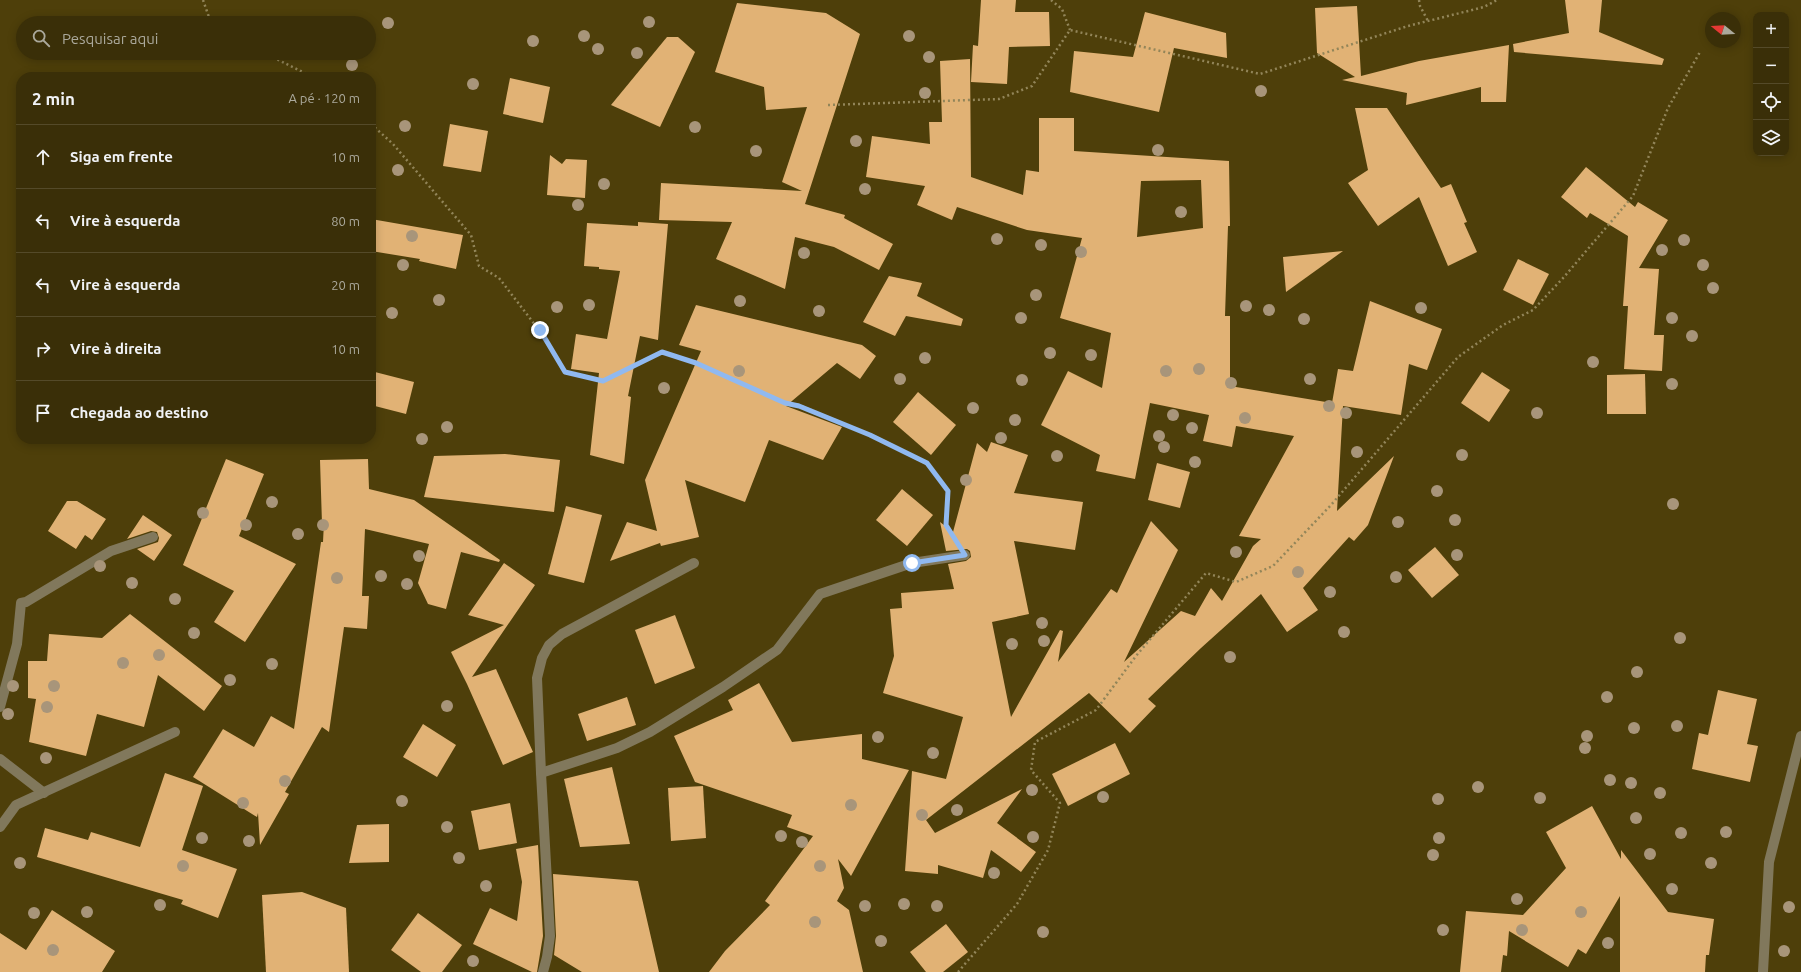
<!DOCTYPE html>
<html lang="pt">
<meta charset="utf-8">
<style>
body{margin:0;font-family:Ubuntu,sans-serif;background:#413712;color:#f1f3f6}
.controls{position:absolute;right:12px;top:12px;display:grid;overflow:hidden;border-radius:8px;box-shadow:0 2px 10px #0003}
.controls button{width:36px;height:36px;display:grid;place-items:center;padding:0;border:0;border-bottom:1px solid #544a29;background:#3a2f08;color:#f1f3f6;font:20px sans-serif}
.compass{position:absolute;left:1705px;top:12px;width:36px;height:36px;border-radius:50%;background:#3a2f08;box-shadow:0 2px 10px #0003;rotate:288deg}
.stop{position:absolute;width:12px;height:12px;margin:-9px;border:3px solid #90b9f0;border-radius:50%;background:#fff}
.stop.end{background:#90b9f0;border-color:#fff;box-shadow:0 1px 4px #0008}
.list{margin:0;padding:0;list-style:none}
h2{display:flex;justify-content:space-between;align-items:center;height:52px;margin:0;padding:0 16px;font-size:17px}
h2 small{font-size:13px;font-weight:400;color:#aba99c}
.list li{display:grid;grid-template-columns:26px 1fr auto;gap:12px;align-items:center;box-sizing:border-box;height:64px;padding:0 16px;border-top:1px solid #544a29}
.list b{display:block;font-size:15px;white-space:nowrap}
.list em{font-size:13px;font-style:normal;color:#aba99c}
.icon{flex:none;width:22px;height:22px;fill:none;stroke:currentColor;stroke-width:2;stroke-linecap:round;stroke-linejoin:round}
.map{position:relative;flex:none;width:1801px;height:972px;overflow:hidden}
.search{position:absolute;background:#3a2f08;box-shadow:0 2px 10px #0003;left:16px;top:16px;width:360px;height:44px;display:flex;align-items:center;gap:10px;box-sizing:border-box;padding:0 14px;border-radius:22px;color:#aba99c;font-size:15px}
.panel{position:absolute;background:#3a2f08;box-shadow:0 2px 10px #0003;left:16px;top:72px;width:360px;height:372px;border-radius:16px}
.map>svg:first-child{display:block}
</style>
<div class="map">
<svg width="1801" height="972" viewBox="0 0 1801 972">
<rect width="100%" height="100%" fill="#4e3f0a"/>
<g fill="#e1b275" fill-rule="evenodd">
<polygon points="981,0 1016,0 1015,12 1049,12 1050,46 1009,47 1007,84 971,82 973,45 978,46"/>
<polygon points="1565,0 1602,0 1599,32 1664,59 1662,65 1514,52 1513,44 1569,33"/>
<polygon points="737,3 826,13 860,34 805,204 845,215 844,218 893,244 879,270 834,247 795,237 785,289 716,259 732,222 659,220 661,183 802,191 782,182 807,107 766,110 764,87 715,72"/>
<polygon points="1357,6 1361,76 1419,61 1509,45 1506,102 1481,102 1481,87 1406,105 1407,93 1342,80 1355,77 1317,53 1315,8"/>
<polygon points="1145,12 1226,33 1227,58 1174,48 1159,112 1070,92 1074,51 1133,57"/>
<polygon points="667,37 678,37 695,52 660,127 611,105"/>
<path d="M970 59 971 177 1023 195 1026 170 1039 172V118H1074V151L1229 161 1230 226H1228L1225 316H1230V386L1332 403 1338 369 1353 371 1370 301 1442 329 1427 370 1409 364 1401 415 1343 406 1337 511 1394 456 1368 525 1354 541 1349 537 1303 588 1318 610 1287 632 1261 594 1201 648 1148 699 1156 706 1130 733 1089 693 926 820 935 833 1022 789 997 823 1036 852 1021 872 991 850 983 878 938 865V874L905 871 912 771 946 779 963 717 883 693 894 656 890 609 902 608 901 593 954 589 948 564 966 561 971 557 970 551 967 549 946 551 940 522 953 532 977 443 987 452 991 442 1028 455 1014 493 1083 502 1075 550 1014 541 1029 614 992 622 1011 717 1060 630 1063 631 1058 662 1111 589 1117 593 1151 521 1178 550 1124 662 1181 611 1195 616 1211 588 1222 601 1253 546 1261 539 1239 536 1294 436 1236 426 1232 447 1203 441 1209 415 1150 403 1135 479 1096 471 1100 455 1041 425 1068 371 1102 388 1111 333 1060 318 1082 238 1027 230 957 207 952 220 917 205 925 186 866 177 872 136 930 144 929 122H942L940 61ZM1201 180 1203 228 1137 237 1141 181Z"/>
<polygon points="510,78 550,87 543,123 503,114"/>
<polygon points="1355,108 1387,108 1441,188 1451,184 1467,222 1464,223 1477,252 1448,266 1419,197 1378,226 1348,183 1368,170"/>
<polygon points="450,124 488,131 481,172 443,166"/>
<polygon points="550,155 562,164 566,159 587,160 585,198 547,195"/>
<polygon points="1586,167 1635,207 1638,202 1668,220 1639,268 1659,269 1654,335 1664,335 1662,371 1624,369 1628,306 1623,306 1628,236 1590,213 1587,218 1561,197"/>
<polygon points="371,219 463,235 456,269 419,261 420,259 371,251"/>
<polygon points="638,222 668,224 658,340 640,336 628,396 631,397 624,464 590,455 599,373 571,369 576,334 607,339 620,271 599,269 599,267 584,266 587,223 638,226"/>
<polygon points="1343,251 1286,292 1283,257"/>
<polygon points="1518,259 1549,274 1533,305 1503,290"/>
<polygon points="889,276 922,283 917,296 963,319 961,326 906,316 895,336 863,322"/>
<polygon points="696,305 862,345 876,356 860,379 837,363 786,406 842,427 823,460 769,440 745,502 685,480 699,537 661,546 660,543 610,561 627,522 657,531 645,480 701,351 679,345"/>
<polygon points="371,371 414,382 406,414 371,405"/>
<polygon points="1482,372 1510,390 1489,422 1461,403"/>
<polygon points="1645,374 1646,414 1607,414 1607,375"/>
<polygon points="918,392 956,425 931,455 893,422"/>
<polygon points="505,454 560,460 554,512 424,497 434,456"/>
<polygon points="226,459 264,474 239,536 296,564 245,642 214,622 234,591 183,565"/>
<polygon points="368,459 369,489 414,500 500,560 499,562 461,552 446,609 428,604 418,583 429,544 365,529 362,596 369,596 367,629 344,627 329,732 322,727 285,792 289,794 260,845 258,813 257,817 193,777 223,729 254,747 271,716 294,729 321,542 323,542 324,522 322,524 320,460"/>
<polygon points="1157,463 1190,472 1180,508 1148,500"/>
<polygon points="902,489 933,515 907,546 876,520"/>
<polygon points="67,501 77,501 106,519 92,540 85,535 76,549 48,531"/>
<polygon points="566,506 602,515 584,583 548,574"/>
<polygon points="143,515 172,535 154,561 137,549 158,542 159,538 157,532 151,531 127,539"/>
<polygon points="1435,547 1459,575 1432,598 1408,570"/>
<polygon points="504,563 535,585 472,677 496,669 533,752 503,765 467,684 451,652 504,625 468,615"/>
<polygon points="130,614 222,686 204,711 158,675 144,727 97,714 86,756 29,742 36,699 28,698 28,661 47,661 49,634 102,638"/>
<polygon points="675,615 695,668 655,684 635,630"/>
<polygon points="759,683 792,742 862,734 862,759 909,770 851,876 838,859 844,888 837,901 849,910 863,972 709,972 725,951 770,905 765,901 813,836 787,827 792,815 695,782 674,736 733,710 728,700"/>
<polygon points="1718,690 1757,699 1747,744 1758,746 1750,782 1692,769 1699,733 1708,735"/>
<polygon points="627,697 636,725 587,741 578,714"/>
<polygon points="423,724 456,745 437,777 403,757"/>
<polygon points="1115,743 1130,774 1068,806 1052,774"/>
<polygon points="612,767 630,844 580,847 564,779"/>
<polygon points="165,773 203,786 182,850 237,869 218,918 181,904 183,900 37,857 45,828 88,840 91,832 140,847"/>
<polygon points="703,786 706,838 671,841 668,788"/>
<polygon points="510,803 517,843 479,850 471,811"/>
<polygon points="1592,806 1621,859 1621,850 1668,912 1714,919 1709,955 1706,955 1705,972 1620,972 1620,896 1586,954 1578,949 1568,967 1509,931 1507,956 1503,955 1501,972 1460,972 1466,911 1523,915 1566,868 1546,832"/>
<polygon points="389,824 389,862 349,863 357,825"/>
<polygon points="538,845 543,936 537,972 532,972 473,944 490,908 517,921 522,882 516,849"/>
<polygon points="553,874 638,881 659,972 582,972 554,955 556,936"/>
<polygon points="302,892 346,908 349,972 266,972 262,895"/>
<polygon points="52,910 115,951 102,972 0,972 0,933 26,950"/>
<polygon points="418,913 462,945 442,972 421,972 391,950"/>
<polygon points="946,924 968,952 943,972 926,972 910,952"/>
</g>
<g fill="none" stroke-linecap="round" stroke-linejoin="round">
<g stroke="#928559" stroke-width="2.5" stroke-dasharray="2 3" stroke-linecap="butt">
<polyline points="203,0 210,20 214,23"/>
<polyline points="1051,0 1062,9 1070,30"/>
<polyline points="1419,0 1420,6 1428,21"/>
<polyline points="264,53 313,77"/>
<polyline points="828,105 999,99 1032,86 1070,30 1260,74 1408,26 1484,7 1497,0"/>
<polyline points="371,124 393,144 471,235 479,266 499,278 539,330 565,372 603,381 662,352 696,363 785,403 799,405 870,435 927,463 948,491 946,525 952,534"/>
<polyline points="958,972 1017,904 1048,850 1060,803 1031,770 1035,742 1096,710 1136,656 1206,573 1236,582 1273,566 1331,505 1458,357 1503,325 1533,310 1564,277 1633,196 1668,108 1700,52"/>
</g>
<g stroke="#81785c" stroke-width="10">
<polyline points="0,707 17,644 21,603 26,602 111,551 153,537"/>
<polyline points="0,759 44,793"/>
<polyline points="541,773 617,748 650,732 723,687 777,650 820,594 912,563 965,555"/>
<polyline points="0,827 16,805 175,732"/>
<polyline points="543,972 547,957 550,936 541,773 537,678 542,658 549,645 562,634 694,563"/>
<polyline points="1763,972 1769,862 1801,736"/>
</g>
</g>
<g fill="#a8957a">
<circle cx="649" cy="22" r="6"/>
<circle cx="388" cy="23" r="6"/>
<circle cx="584" cy="36" r="6"/>
<circle cx="909" cy="36" r="6"/>
<circle cx="533" cy="41" r="6"/>
<circle cx="598" cy="49" r="6"/>
<circle cx="637" cy="53" r="6"/>
<circle cx="929" cy="57" r="6"/>
<circle cx="352" cy="65" r="6"/>
<circle cx="473" cy="84" r="6"/>
<circle cx="1261" cy="91" r="6"/>
<circle cx="925" cy="93" r="6"/>
<circle cx="405" cy="126" r="6"/>
<circle cx="695" cy="127" r="6"/>
<circle cx="856" cy="141" r="6"/>
<circle cx="1158" cy="150" r="6"/>
<circle cx="756" cy="151" r="6"/>
<circle cx="398" cy="170" r="6"/>
<circle cx="604" cy="184" r="6"/>
<circle cx="865" cy="189" r="6"/>
<circle cx="578" cy="205" r="6"/>
<circle cx="1181" cy="212" r="6"/>
<circle cx="412" cy="236" r="6"/>
<circle cx="997" cy="239" r="6"/>
<circle cx="1684" cy="240" r="6"/>
<circle cx="1041" cy="245" r="6"/>
<circle cx="1662" cy="250" r="6"/>
<circle cx="1081" cy="252" r="6"/>
<circle cx="804" cy="253" r="6"/>
<circle cx="403" cy="265" r="6"/>
<circle cx="1703" cy="265" r="6"/>
<circle cx="1713" cy="288" r="6"/>
<circle cx="1036" cy="295" r="6"/>
<circle cx="439" cy="300" r="6"/>
<circle cx="740" cy="301" r="6"/>
<circle cx="589" cy="305" r="6"/>
<circle cx="1246" cy="306" r="6"/>
<circle cx="557" cy="307" r="6"/>
<circle cx="1421" cy="308" r="6"/>
<circle cx="1269" cy="310" r="6"/>
<circle cx="819" cy="311" r="6"/>
<circle cx="392" cy="313" r="6"/>
<circle cx="1021" cy="318" r="6"/>
<circle cx="1672" cy="318" r="6"/>
<circle cx="1304" cy="319" r="6"/>
<circle cx="1692" cy="336" r="6"/>
<circle cx="1050" cy="353" r="6"/>
<circle cx="1091" cy="355" r="6"/>
<circle cx="925" cy="358" r="6"/>
<circle cx="1593" cy="362" r="6"/>
<circle cx="1199" cy="369" r="6"/>
<circle cx="739" cy="371" r="6"/>
<circle cx="1166" cy="371" r="6"/>
<circle cx="900" cy="379" r="6"/>
<circle cx="1310" cy="379" r="6"/>
<circle cx="1022" cy="380" r="6"/>
<circle cx="1231" cy="383" r="6"/>
<circle cx="1672" cy="384" r="6"/>
<circle cx="664" cy="388" r="6"/>
<circle cx="1329" cy="406" r="6"/>
<circle cx="973" cy="408" r="6"/>
<circle cx="1346" cy="413" r="6"/>
<circle cx="1537" cy="413" r="6"/>
<circle cx="1173" cy="415" r="6"/>
<circle cx="1245" cy="418" r="6"/>
<circle cx="1015" cy="420" r="6"/>
<circle cx="447" cy="427" r="6"/>
<circle cx="1192" cy="428" r="6"/>
<circle cx="1159" cy="436" r="6"/>
<circle cx="1001" cy="438" r="6"/>
<circle cx="422" cy="439" r="6"/>
<circle cx="1164" cy="447" r="6"/>
<circle cx="1357" cy="452" r="6"/>
<circle cx="1462" cy="455" r="6"/>
<circle cx="1057" cy="456" r="6"/>
<circle cx="1195" cy="462" r="6"/>
<circle cx="966" cy="480" r="6"/>
<circle cx="1437" cy="491" r="6"/>
<circle cx="272" cy="502" r="6"/>
<circle cx="1673" cy="504" r="6"/>
<circle cx="203" cy="513" r="6"/>
<circle cx="1455" cy="520" r="6"/>
<circle cx="1398" cy="522" r="6"/>
<circle cx="246" cy="525" r="6"/>
<circle cx="323" cy="525" r="6"/>
<circle cx="298" cy="534" r="6"/>
<circle cx="1236" cy="552" r="6"/>
<circle cx="1457" cy="555" r="6"/>
<circle cx="419" cy="556" r="6"/>
<circle cx="100" cy="566" r="6"/>
<circle cx="1298" cy="572" r="6"/>
<circle cx="381" cy="576" r="6"/>
<circle cx="1396" cy="577" r="6"/>
<circle cx="337" cy="578" r="6"/>
<circle cx="132" cy="583" r="6"/>
<circle cx="407" cy="584" r="6"/>
<circle cx="1330" cy="592" r="6"/>
<circle cx="175" cy="599" r="6"/>
<circle cx="1042" cy="623" r="6"/>
<circle cx="1344" cy="632" r="6"/>
<circle cx="194" cy="633" r="6"/>
<circle cx="1680" cy="638" r="6"/>
<circle cx="1044" cy="641" r="6"/>
<circle cx="1012" cy="644" r="6"/>
<circle cx="159" cy="655" r="6"/>
<circle cx="1230" cy="657" r="6"/>
<circle cx="123" cy="663" r="6"/>
<circle cx="272" cy="664" r="6"/>
<circle cx="1637" cy="672" r="6"/>
<circle cx="230" cy="680" r="6"/>
<circle cx="13" cy="686" r="6"/>
<circle cx="54" cy="686" r="6"/>
<circle cx="1607" cy="697" r="6"/>
<circle cx="447" cy="706" r="6"/>
<circle cx="47" cy="707" r="6"/>
<circle cx="8" cy="714" r="6"/>
<circle cx="1677" cy="726" r="6"/>
<circle cx="1634" cy="728" r="6"/>
<circle cx="1587" cy="736" r="6"/>
<circle cx="878" cy="737" r="6"/>
<circle cx="1585" cy="748" r="6"/>
<circle cx="933" cy="753" r="6"/>
<circle cx="46" cy="758" r="6"/>
<circle cx="1610" cy="780" r="6"/>
<circle cx="285" cy="781" r="6"/>
<circle cx="1631" cy="783" r="6"/>
<circle cx="1478" cy="787" r="6"/>
<circle cx="1032" cy="790" r="6"/>
<circle cx="1660" cy="793" r="6"/>
<circle cx="1103" cy="797" r="6"/>
<circle cx="1540" cy="798" r="6"/>
<circle cx="1438" cy="799" r="6"/>
<circle cx="402" cy="801" r="6"/>
<circle cx="243" cy="803" r="6"/>
<circle cx="851" cy="805" r="6"/>
<circle cx="957" cy="810" r="6"/>
<circle cx="922" cy="815" r="6"/>
<circle cx="1636" cy="818" r="6"/>
<circle cx="447" cy="827" r="6"/>
<circle cx="1726" cy="832" r="6"/>
<circle cx="1681" cy="833" r="6"/>
<circle cx="781" cy="836" r="6"/>
<circle cx="1033" cy="837" r="6"/>
<circle cx="202" cy="838" r="6"/>
<circle cx="1439" cy="838" r="6"/>
<circle cx="249" cy="841" r="6"/>
<circle cx="802" cy="842" r="6"/>
<circle cx="1650" cy="854" r="6"/>
<circle cx="1433" cy="855" r="6"/>
<circle cx="459" cy="858" r="6"/>
<circle cx="20" cy="863" r="6"/>
<circle cx="1711" cy="863" r="6"/>
<circle cx="183" cy="866" r="6"/>
<circle cx="820" cy="866" r="6"/>
<circle cx="994" cy="873" r="6"/>
<circle cx="486" cy="886" r="6"/>
<circle cx="1672" cy="889" r="6"/>
<circle cx="1517" cy="899" r="6"/>
<circle cx="904" cy="904" r="6"/>
<circle cx="160" cy="905" r="6"/>
<circle cx="865" cy="906" r="6"/>
<circle cx="937" cy="906" r="6"/>
<circle cx="1789" cy="907" r="6"/>
<circle cx="87" cy="912" r="6"/>
<circle cx="1581" cy="912" r="6"/>
<circle cx="34" cy="913" r="6"/>
<circle cx="815" cy="922" r="6"/>
<circle cx="1443" cy="930" r="6"/>
<circle cx="1522" cy="930" r="6"/>
<circle cx="1043" cy="932" r="6"/>
<circle cx="881" cy="941" r="6"/>
<circle cx="1608" cy="943" r="6"/>
<circle cx="53" cy="950" r="6"/>
<circle cx="1784" cy="951" r="6"/>
<circle cx="473" cy="961" r="6"/>
</g>
<g fill="none" stroke-linecap="round" stroke-linejoin="round">
<polyline stroke="#90b9f0" stroke-width="5" points="540,330 565,372 603,381 662,352 696,363 785,403 799,406 870,435 927,463 948,491 946,525 965,555 912,563"/>
</g>
</svg>
<div class="controls">
<button>+</button>
<button>−</button>
<button><svg class="icon" aria-label="locate" viewBox="0 0 24 24"><circle cx="12" cy="12" r="6"/><path d="M12 2v4M12 18v4M2 12h4M18 12h4"/></svg></button>
<button><svg class="icon" aria-label="layers" viewBox="0 0 24 24"><path d="M12 4l9 5-9 5-9-5zM3 14l9 5 9-5"/></svg></button>
</div>
<svg class="compass" viewBox="-18 -18 36 36"><path d="M0-13l5 13h-10z" fill="#e53935"/><path d="M0 13l5-13h-10z" fill="#aba99c"/></svg>
<div class="stop" style="left:912px;top:563px"></div>
<div class="stop end" style="left:540px;top:330px"></div>
<div class="search"><svg class="icon" aria-label="search" viewBox="0 0 24 24"><circle cx="10" cy="10" r="6"/><path d="M15 15l6 6"/></svg>Pesquisar aqui</div>
<section class="panel">
<h2>2 min<small>A pé · 120 m</small></h2>
<ul class="list">
<li><svg class="icon" aria-label="ahead" viewBox="0 0 24 24"><path d="M12 20V5M6 11l6-6 6 6"/></svg><div><b>Siga em frente</b></div><em>10 m</em></li>
<li><svg class="icon" aria-label="left" viewBox="0 0 24 24"><path d="M17 20v-9H6M10 6l-5 5 5 5"/></svg><div><b>Vire à esquerda</b></div><em>80 m</em></li>
<li><svg class="icon" aria-label="left" viewBox="0 0 24 24"><path d="M17 20v-9H6M10 6l-5 5 5 5"/></svg><div><b>Vire à esquerda</b></div><em>20 m</em></li>
<li><svg class="icon" aria-label="right" viewBox="0 0 24 24"><path d="M7 20v-9h11M14 6l5 5-5 5"/></svg><div><b>Vire à direita</b></div><em>10 m</em></li>
<li><svg class="icon" aria-label="arrive" viewBox="0 0 24 24"><path d="M6 21V4h12l-3 4 3 4H6"/></svg><div><b>Chegada ao destino</b></div></li>
</ul>
</section>
</div>
